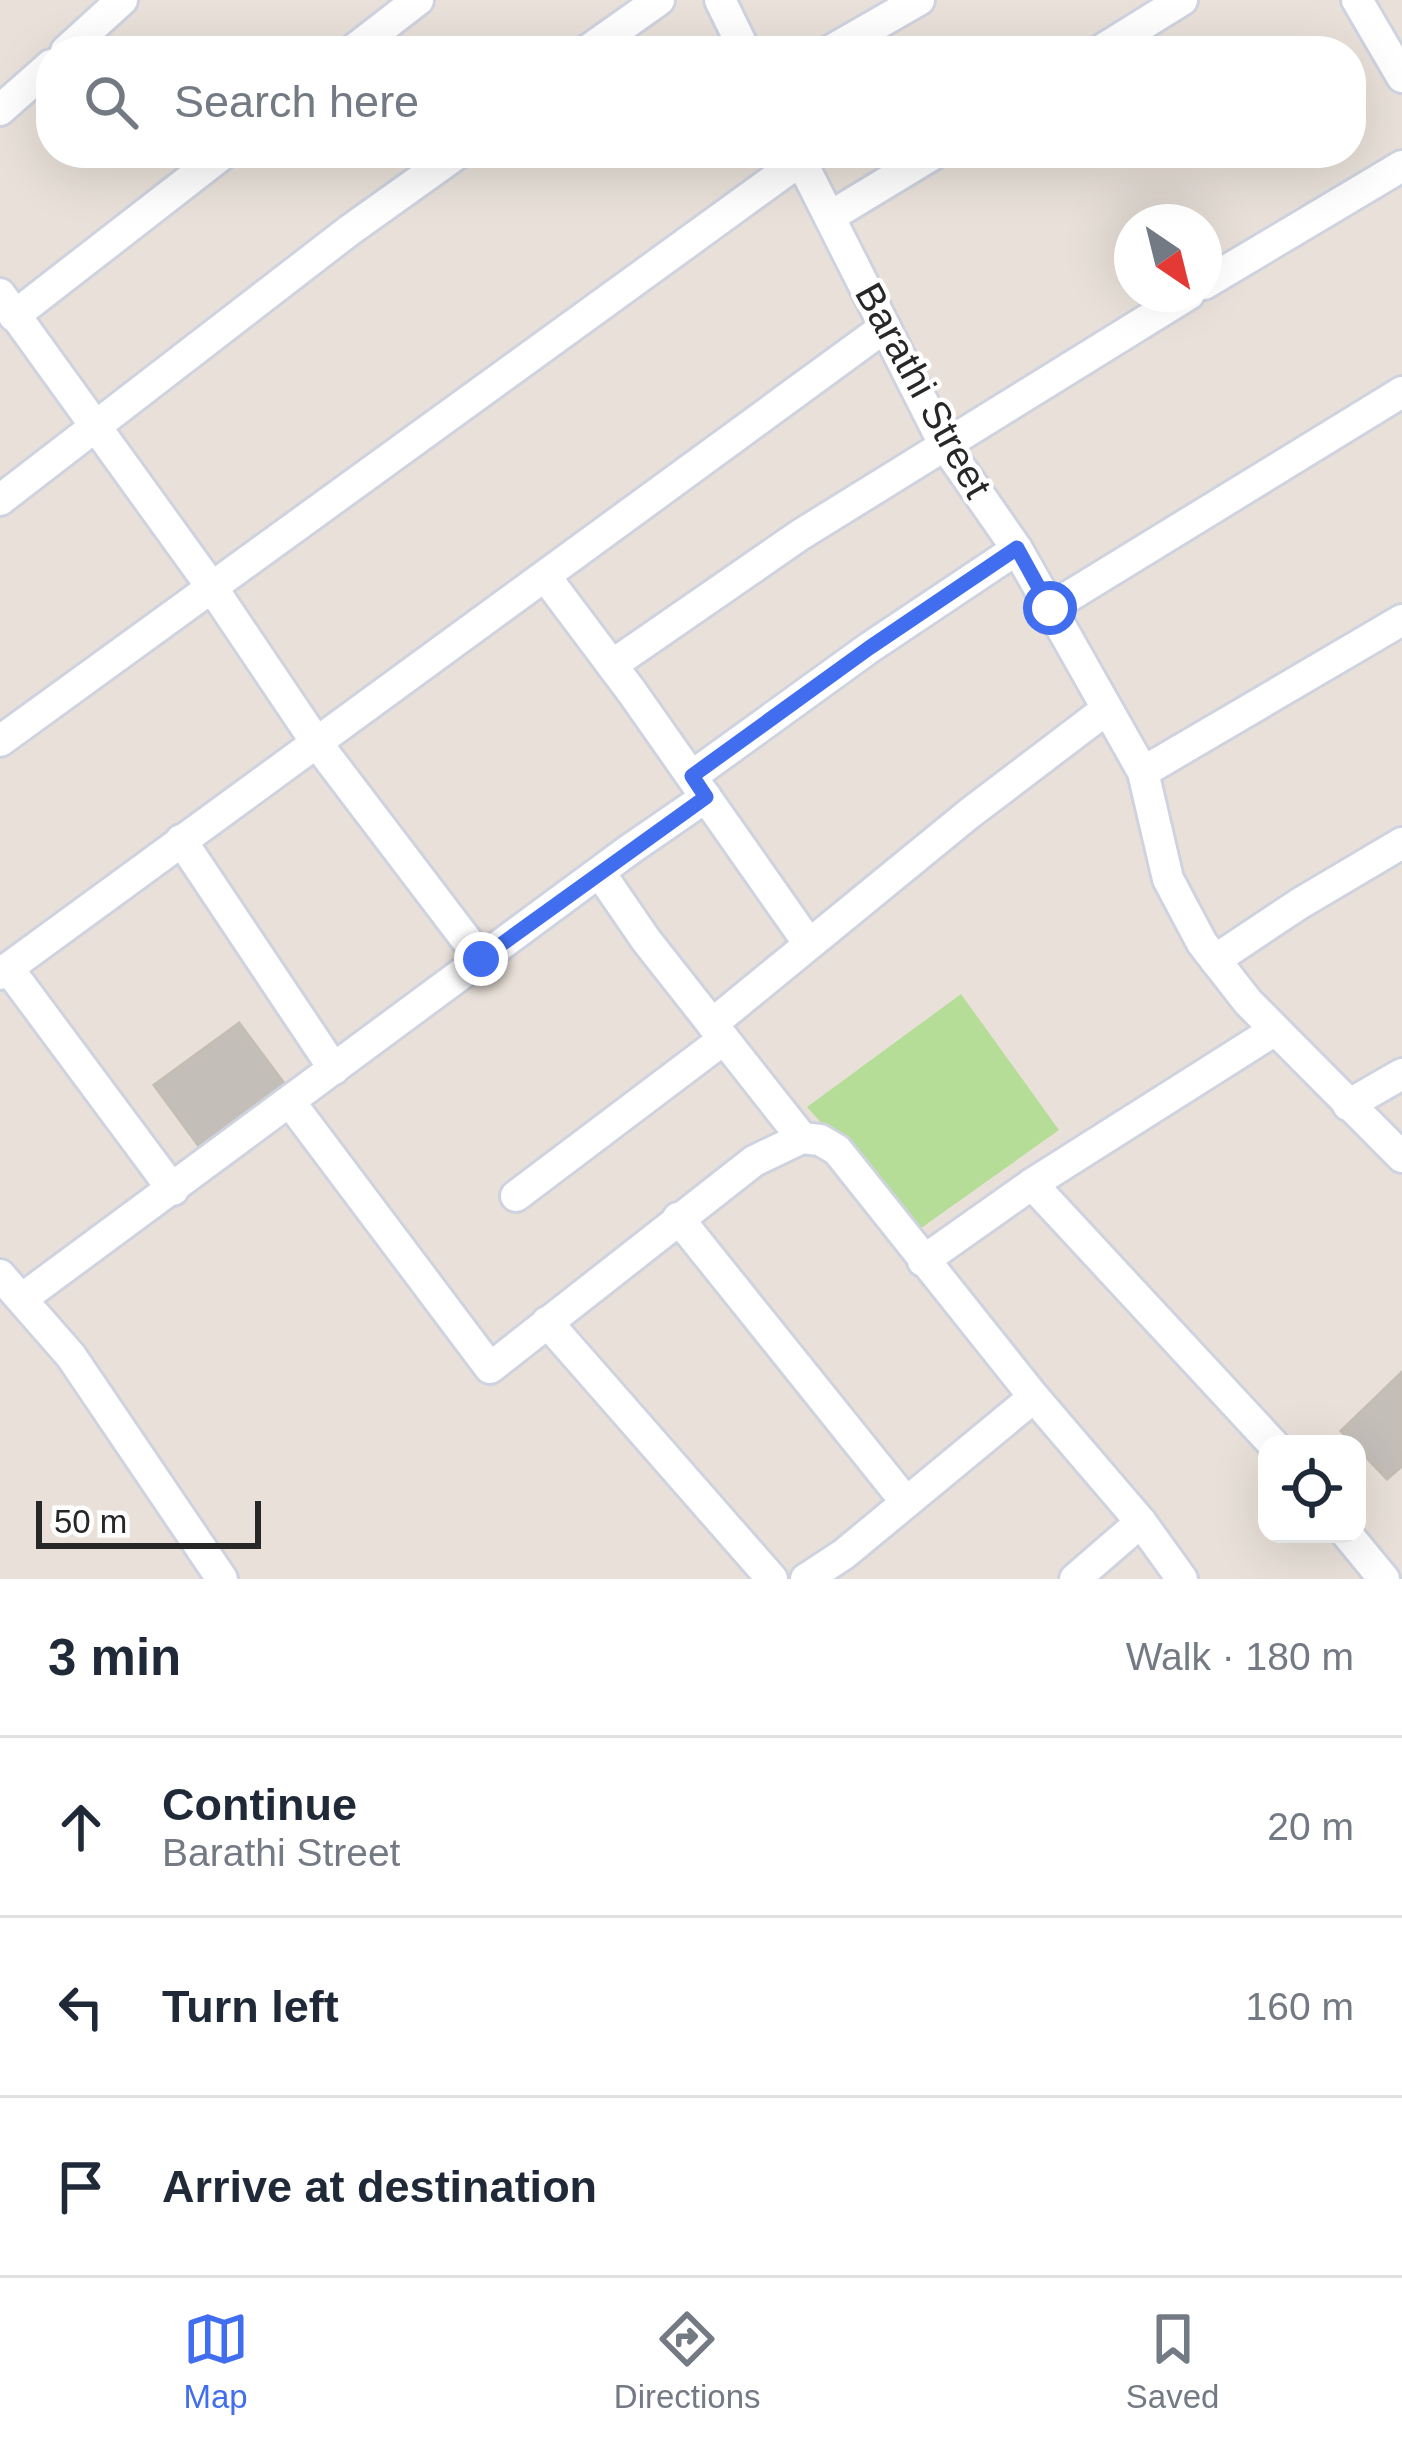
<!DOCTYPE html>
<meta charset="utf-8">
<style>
body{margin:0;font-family:Helvetica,sans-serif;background:#f2f2f3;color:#1f2937}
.controls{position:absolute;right:36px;bottom:36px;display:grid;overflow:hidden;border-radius:24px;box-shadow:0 12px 48px #0002}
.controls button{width:108px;height:108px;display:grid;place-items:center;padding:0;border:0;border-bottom:3px solid #e0e1e3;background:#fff;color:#1f2937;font:60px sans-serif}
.compass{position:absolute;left:1114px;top:204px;width:108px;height:108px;border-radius:50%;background:#fff;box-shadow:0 12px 48px #0002;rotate:145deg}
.scale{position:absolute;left:36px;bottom:30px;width:225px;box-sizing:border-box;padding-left:12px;border:6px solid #272727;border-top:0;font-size:33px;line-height:42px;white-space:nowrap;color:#272727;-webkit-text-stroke:9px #fff;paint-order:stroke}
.stop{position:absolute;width:36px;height:36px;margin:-27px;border:9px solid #406eef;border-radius:50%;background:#fff}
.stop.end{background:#406eef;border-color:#fff;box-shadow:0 3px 12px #0008}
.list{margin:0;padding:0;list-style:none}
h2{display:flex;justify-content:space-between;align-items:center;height:156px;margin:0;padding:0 48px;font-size:51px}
h2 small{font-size:39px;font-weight:400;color:#747a83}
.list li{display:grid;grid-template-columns:78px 1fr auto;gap:36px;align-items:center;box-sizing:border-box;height:180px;padding:0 48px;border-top:3px solid #e0e1e3}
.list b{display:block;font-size:45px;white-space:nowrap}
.list p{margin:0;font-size:39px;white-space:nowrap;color:#747a83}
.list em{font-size:39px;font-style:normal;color:#747a83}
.icon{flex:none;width:66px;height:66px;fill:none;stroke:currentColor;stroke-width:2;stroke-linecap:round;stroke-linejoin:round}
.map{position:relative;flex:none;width:1402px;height:1579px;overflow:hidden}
.search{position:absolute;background:#fff;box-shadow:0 12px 48px #0002;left:36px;right:36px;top:36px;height:132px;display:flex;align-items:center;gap:30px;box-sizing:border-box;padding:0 42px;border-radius:48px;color:#747a83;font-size:45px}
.sheet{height:696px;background:#fff}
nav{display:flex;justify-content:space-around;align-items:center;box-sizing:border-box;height:168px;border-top:3px solid #e0e1e3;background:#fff;font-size:33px;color:#747a83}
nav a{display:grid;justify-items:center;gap:6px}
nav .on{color:#406eef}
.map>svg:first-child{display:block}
</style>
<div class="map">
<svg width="1402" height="1579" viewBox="0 0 1402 1579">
<rect width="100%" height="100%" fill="#e9e1d9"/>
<polygon fill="#b5dd98" points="961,994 1059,1130 917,1231 807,1107"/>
<g fill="#c4beb9" stroke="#c4bdb3" stroke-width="3">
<polygon points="239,1023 286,1086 201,1149 154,1085"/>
<polygon points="1402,1372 1402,1466 1387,1479 1341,1431"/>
</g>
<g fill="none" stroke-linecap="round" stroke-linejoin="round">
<defs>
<g id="minor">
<polyline points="720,0 745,51"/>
<polyline points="1357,0 1402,77"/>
<polyline points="66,51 122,0"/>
<polyline points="352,51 418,0"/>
<polyline points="587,51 659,0"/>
<polyline points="830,51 919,0"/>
<polyline points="1100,51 1182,0"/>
<polyline points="0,110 51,65"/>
<polyline points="797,153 944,444 1017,549 1143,772 1168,879 1202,943 1248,1002 1402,1157"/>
<polyline points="831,216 935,153"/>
<polyline points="1204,284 1402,166"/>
<polyline points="0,294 213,589 316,742 481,959"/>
<polyline points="14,316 224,153"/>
<polyline points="0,500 350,230 458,153"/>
<polyline points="545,576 632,692 809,944"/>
<polyline points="1050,608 1402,392"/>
<polyline points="612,665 800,535 1189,294"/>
<polyline points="0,741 801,160"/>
<polyline points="1143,772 1402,620"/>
<polyline points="692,776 869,648 1017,549"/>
<polyline points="181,840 334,1069"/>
<polyline points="600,873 646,940 802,1138"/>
<polyline points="1215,960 1299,904 1402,843"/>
<polyline points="8,968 173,1190"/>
<polyline points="0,974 885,327"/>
<polyline points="712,1024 970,813 1107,709"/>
<polyline points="290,1102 490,1368 754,1161 802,1138 820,1140 837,1150 1034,1397 1141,1522 1182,1579"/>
<polyline points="1348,1105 1402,1074"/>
<polyline points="1032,1184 1273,1444"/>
<polyline points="516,1196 724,1039"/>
<polyline points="678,1218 906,1502"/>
<polyline points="923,1261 1032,1184 1275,1030"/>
<polyline points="0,1275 71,1356 222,1579"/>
<polyline points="23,1298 629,850 706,797"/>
<polyline points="547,1322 772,1579"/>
<polyline points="1347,1534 1384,1579"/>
<polyline points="806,1579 844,1554 1034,1397"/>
<polyline points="1075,1579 1141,1522"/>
</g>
</defs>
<use href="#minor" stroke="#ced3df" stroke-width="36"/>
<use href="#minor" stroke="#fff" stroke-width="30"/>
</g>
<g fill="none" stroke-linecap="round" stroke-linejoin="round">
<polyline stroke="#406eef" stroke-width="15" points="481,959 706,797 692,776 869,648 1017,548 1050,608"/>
</g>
<g text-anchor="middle" stroke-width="9" stroke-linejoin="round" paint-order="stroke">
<g font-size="39" fill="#272727" stroke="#fff">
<text transform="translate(924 390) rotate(61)" y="14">Barathi Street</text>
</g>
</g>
</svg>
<div class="controls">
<button><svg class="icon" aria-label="locate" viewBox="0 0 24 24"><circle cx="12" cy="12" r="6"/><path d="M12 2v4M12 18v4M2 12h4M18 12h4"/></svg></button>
</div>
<svg class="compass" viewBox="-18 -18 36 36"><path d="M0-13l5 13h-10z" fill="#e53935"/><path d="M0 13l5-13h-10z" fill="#747a83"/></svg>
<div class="scale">50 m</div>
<div class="stop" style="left:1050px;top:608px"></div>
<div class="stop end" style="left:481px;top:959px"></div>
<div class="search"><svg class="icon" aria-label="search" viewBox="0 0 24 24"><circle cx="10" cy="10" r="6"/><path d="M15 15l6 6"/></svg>Search here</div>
</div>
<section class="sheet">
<h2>3 min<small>Walk · 180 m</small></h2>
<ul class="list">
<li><svg class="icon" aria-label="ahead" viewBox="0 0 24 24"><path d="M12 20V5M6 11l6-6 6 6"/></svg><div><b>Continue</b><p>Barathi Street</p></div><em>20 m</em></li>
<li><svg class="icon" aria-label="left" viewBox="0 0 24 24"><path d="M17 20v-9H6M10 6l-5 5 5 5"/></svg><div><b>Turn left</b></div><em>160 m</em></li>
<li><svg class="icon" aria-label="arrive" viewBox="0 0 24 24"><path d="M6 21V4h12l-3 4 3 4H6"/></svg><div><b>Arrive at destination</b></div></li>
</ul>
</section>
<nav>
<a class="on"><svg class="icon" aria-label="map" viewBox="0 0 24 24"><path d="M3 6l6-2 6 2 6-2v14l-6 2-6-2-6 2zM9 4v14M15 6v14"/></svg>Map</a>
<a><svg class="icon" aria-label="directions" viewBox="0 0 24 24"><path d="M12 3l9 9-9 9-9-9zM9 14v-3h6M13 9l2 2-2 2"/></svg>Directions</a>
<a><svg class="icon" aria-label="saved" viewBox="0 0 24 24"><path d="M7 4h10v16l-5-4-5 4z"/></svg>Saved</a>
</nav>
